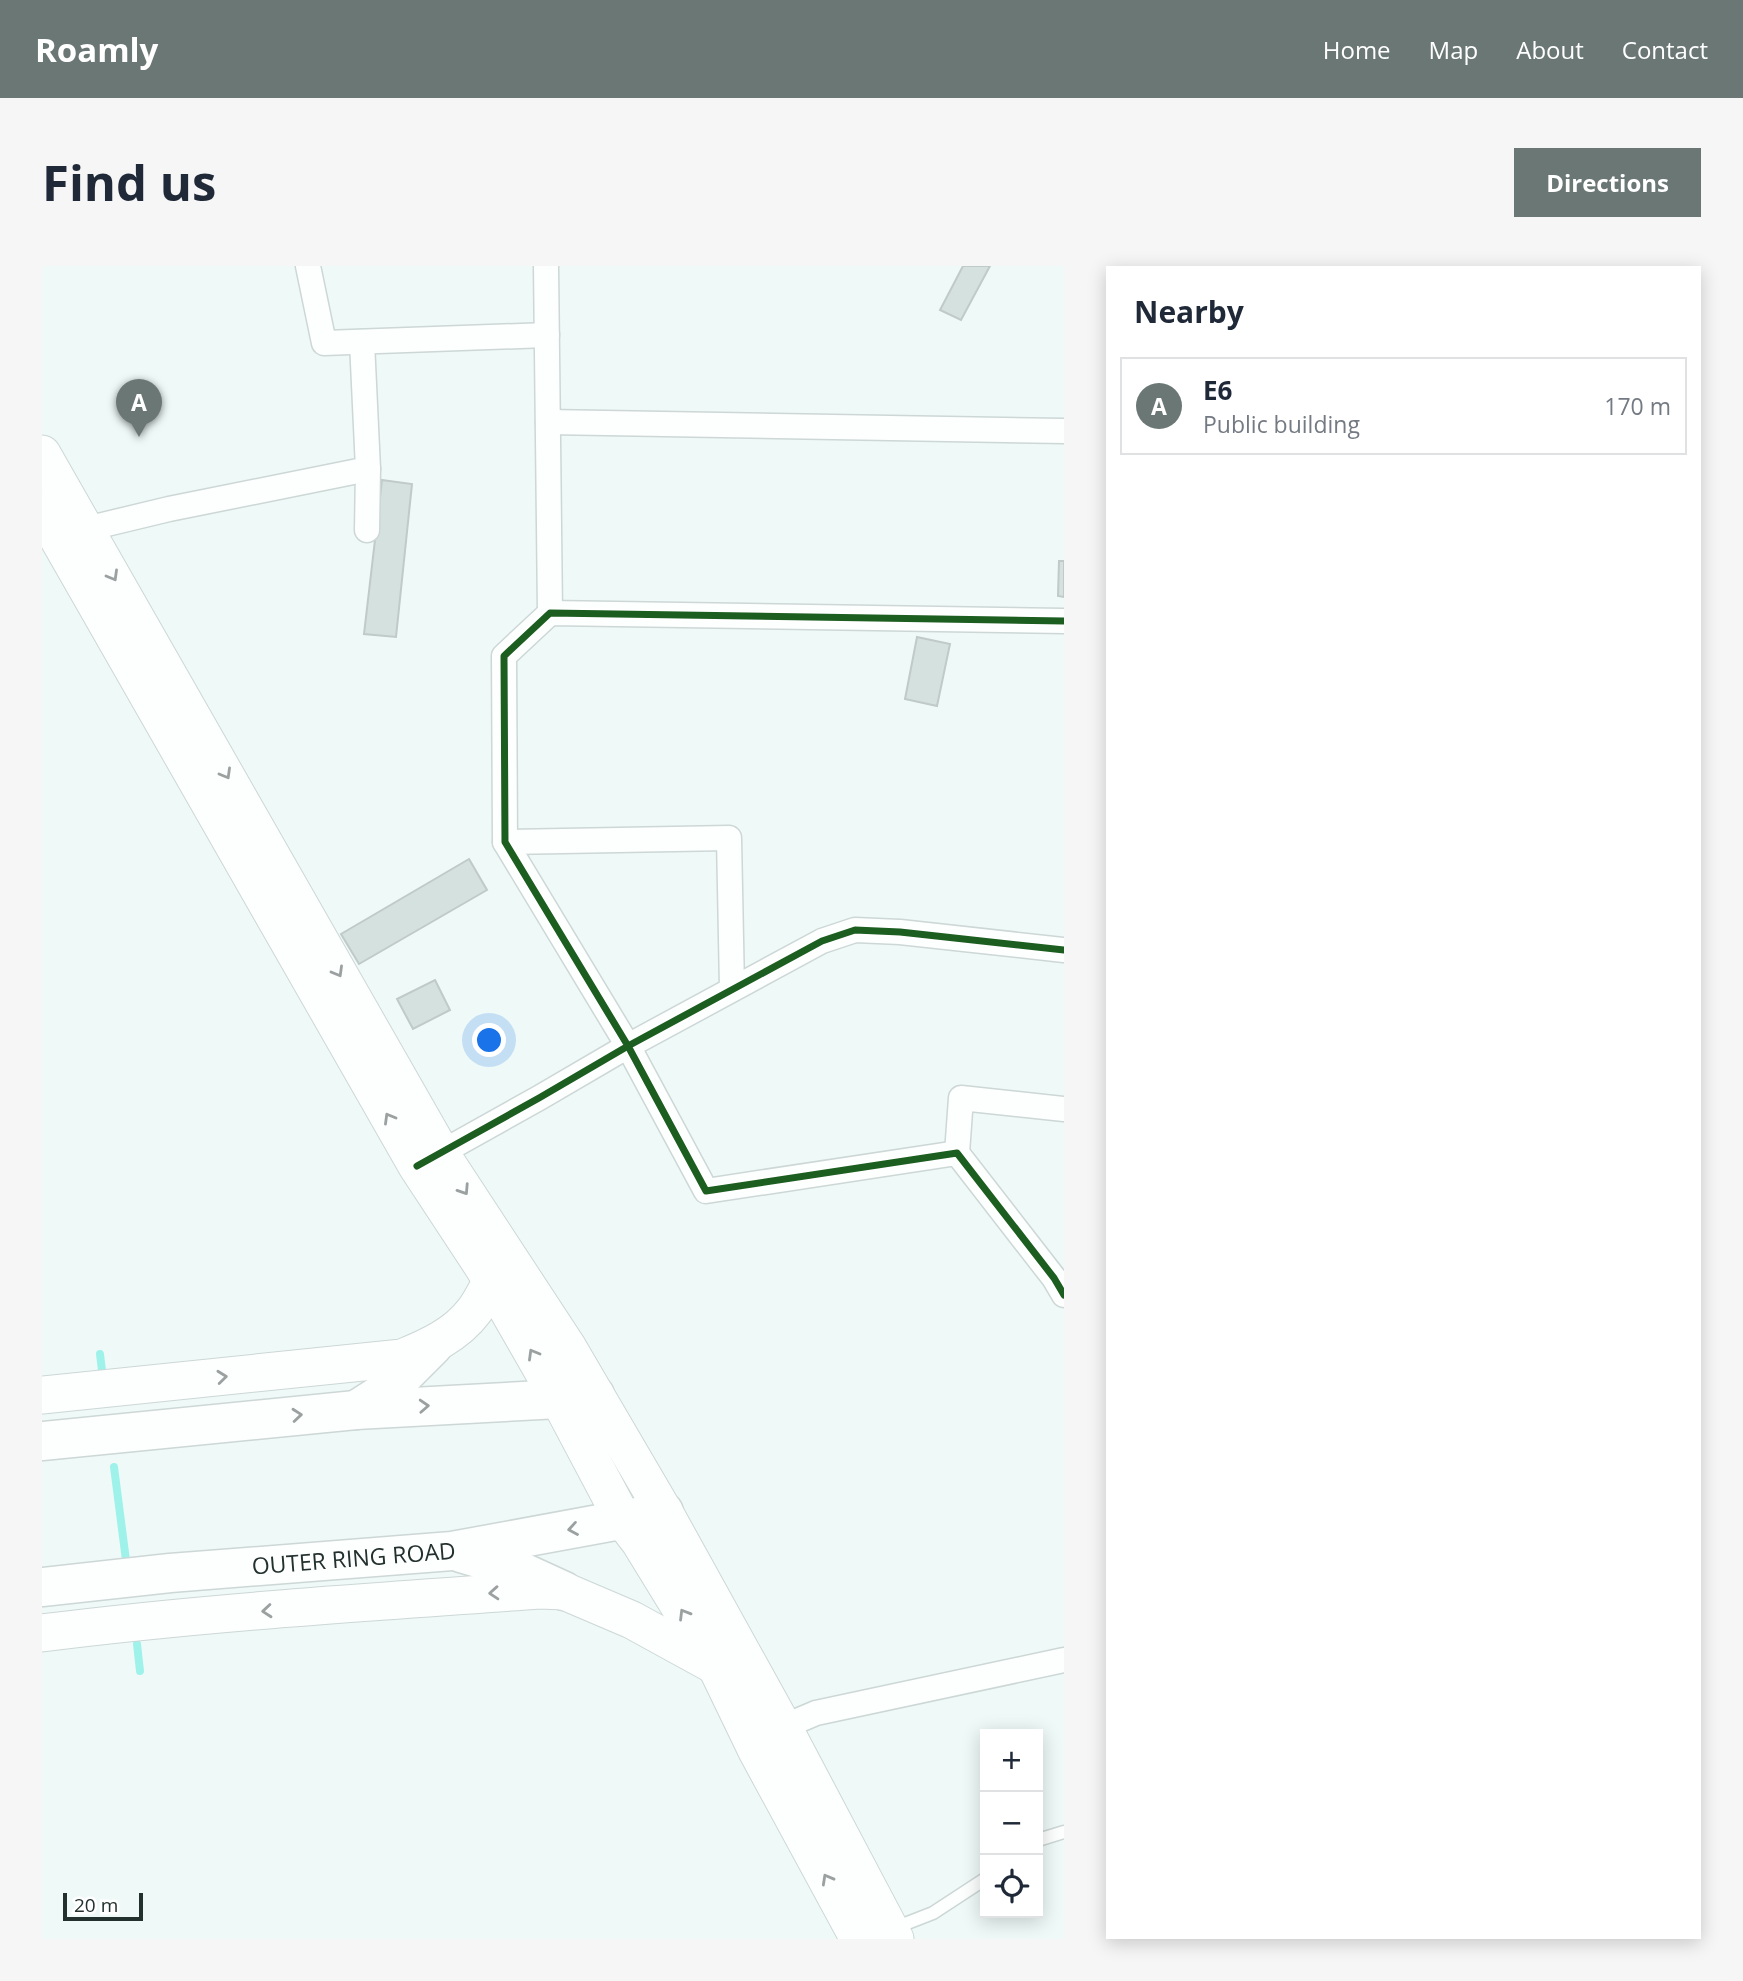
<!DOCTYPE html>
<meta charset="utf-8">
<style>
body{margin:0;font-family:"Open Sans",sans-serif;background:#f6f6f7;color:#1f2937}
.controls{position:absolute;right:21px;bottom:21px;display:grid;overflow:hidden;border-radius:0px;box-shadow:0 4px 18px #0003}
.controls button{width:63px;height:63px;display:grid;place-items:center;padding:0;border:0;border-bottom:2px solid #e0e1e3;background:#fff;color:#1f2937;font:35px sans-serif}
.scale{position:absolute;left:21px;bottom:18px;width:80px;box-sizing:border-box;padding-left:7px;border:4px solid #22302e;border-top:0;font-size:19px;line-height:24px;white-space:nowrap;color:#22302e;-webkit-text-stroke:5px #fff;paint-order:stroke}
.you{position:absolute;left:448px;top:775px;width:24px;height:24px;margin:-18px;border:5px solid #fff;border-radius:50%;background:#1a73e8;box-shadow:0 0 0 10px #1a73e833}
.badge{display:grid;place-items:center;width:46px;height:46px;border-radius:50%;background:#6a7775;color:#fff;font-size:23px;font-weight:700}
.pin{position:absolute;translate:-50% -58px;filter:drop-shadow(0 2px 4px #0008)}
.pin::after{content:'';position:absolute;top:37px;width:24px;height:21px;background:inherit;clip-path:polygon(0 0,100% 0,50% 100%)}
.list{margin:0;padding:0;list-style:none}
h2{display:flex;justify-content:space-between;align-items:center;height:91px;margin:0;padding:0 28px;font-size:30px}
h2 small{font-size:23px;font-weight:400;color:#747a83}
.list li{display:grid;grid-template-columns:46px 1fr auto;gap:21px;align-items:center;box-sizing:border-box;height:98px;margin:0 14px 14px;padding:0 14px;border:2px solid #e0e1e3;border-radius:0px}
.list b{display:block;font-size:26px;white-space:nowrap}
.list p{margin:0;font-size:23px;white-space:nowrap;color:#747a83}
.list em{font-size:23px;font-style:normal;color:#747a83}
.icon{flex:none;width:38px;height:38px;fill:none;stroke:currentColor;stroke-width:2;stroke-linecap:round;stroke-linejoin:round}
.map{position:relative;flex:none;width:1022px;height:1673px;overflow:hidden;border-radius:0px}
header{display:flex;align-items:center;gap:42px;box-sizing:border-box;height:98px;padding:0 35px;background:#6a7775;color:#fff}
header strong{font-size:33px}
nav{display:flex;gap:38px;margin-inline-start:auto;font-size:24px}
.intro{display:flex;align-items:center;justify-content:space-between;box-sizing:border-box;height:168px;padding:0 42px}
h1{margin:0;font-size:49px}
.button{padding:18px 32px;border-radius:0px;background:#6a7775;color:#fff;font-size:24px;font-weight:700}
main{display:flex;gap:42px;padding:0 42px}
aside{flex:1;background:#fff;border-radius:0px;box-shadow:0 4px 18px #0003}
.map>svg:first-child{display:block}
</style>
<header>
<strong>Roamly</strong>
<nav><a>Home</a><a>Map</a><a>About</a><a>Contact</a></nav>
</header>
<div class="intro"><h1>Find us</h1><a class="button">Directions</a></div>
<main>
<div class="map">
<svg width="1022" height="1673" viewBox="0 0 1022 1673">
<rect width="100%" height="100%" fill="#effaf8"/>
<g fill="none" stroke-linecap="round" stroke-linejoin="round">
<g stroke="#9ff2ea" stroke-width="8">
<polyline points="58,1088 61,1113"/>
<polyline points="72,1201 85,1302"/>
<polyline points="95,1378 98,1405"/>
</g>
</g>
<g fill="#d5e1df" stroke="#bfcac9" stroke-width="2">
<polygon points="921,0 948,0 919,54 898,44"/>
<polygon points="340,214 370,218 354,371 322,368"/>
<polygon points="1017,295 1022,295 1022,331 1016,330"/>
<polygon points="875,371 908,378 895,440 863,433"/>
<polygon points="427,593 445,624 317,698 299,668"/>
<polygon points="393,714 408,744 371,763 355,733"/>
</g>
<g fill="none" stroke-linecap="round" stroke-linejoin="round">
<defs>
<g id="lane">
<polyline points="996,1574 1022,1566"/>
<polyline points="850,1663 891,1647 943,1613"/>
</g>
<g id="street">
<polyline points="266,0 282,77 505,69"/>
<polyline points="504,0 508,347"/>
<polyline points="506,156 1022,165"/>
<polyline points="44,263 127,243 326,203 320,76"/>
<polyline points="325,264 326,203"/>
<polyline points="463,576 687,572 690,723"/>
<polyline points="1022,684 858,666 813,664 780,675 586,780 664,925 915,887 1012,1012 1022,1029"/>
<polyline points="915,887 919,832 1022,843"/>
<polyline points="386,894 497,832 586,780 463,576 462,390 508,347 1022,355"/>
<polyline points="741,1461 774,1447 1022,1394"/>
</g>
<g id="primary">
<polyline points="0,188 406,899 526,1082 622,1246 741,1461 853,1673"/>
<polyline points="0,244 375,900 442,1002 517,1133 581,1254 598,1276 674,1400 715,1485 817,1673"/>
<path d="M0 1129 360 1092C387 1081 414 1069 432 1045 439 1036 444 1025 449 1016"/>
<path d="M0 1367C165 1346 332 1336 498 1324L522 1325 590 1354 672 1399"/>
</g>
<g id="highway">
<polyline points="314,1144 350,1121 391,1080"/>
<polyline points="0,1175 314,1144 517,1133 553,1129"/>
<polyline points="419,1287 476,1304 522,1325"/>
<path id="s1" d="M0 1321 128 1307 410 1285 622 1246"/>
</g>
</defs>
<use href="#lane" stroke="#ccd7d6" stroke-width="15"/>
<use href="#street" stroke="#ccd7d6" stroke-width="27"/>
<use href="#primary" stroke="#ccd7d6" stroke-width="39"/>
<use href="#highway" stroke="#ccd7d6" stroke-width="41"/>
<use href="#lane" stroke="#fdfefe" stroke-width="12"/>
<use href="#street" stroke="#fdfefe" stroke-width="24"/>
<use href="#primary" stroke="#fdfefe" stroke-width="37"/>
<use href="#highway" stroke="#fdfefe" stroke-width="38"/>
<defs>
<g id="cycleway">
<polyline points="1022,684 858,666 813,664 780,675 586,780 664,925 915,887 1012,1012 1022,1029"/>
<polyline points="375,900 497,832 586,780 463,576 462,390 508,347 1022,355"/>
</g>
</defs>
<use href="#cycleway" stroke="#fff" stroke-width="11"/>
<use href="#cycleway" stroke="#1b5e20" stroke-width="7"/>
</g>
<defs><path id="oneway-chevron" d="M-2-3.5L2.5 0L-2 3.5" fill="none" stroke-width="1.6" stroke-linecap="round" stroke-linejoin="round" transform="scale(1.75)"/></defs>
<g stroke="#9aa1a0">
<use href="#oneway-chevron" transform="translate(71 310) rotate(60)"/>
<use href="#oneway-chevron" transform="translate(184 508) rotate(60)"/>
<use href="#oneway-chevron" transform="translate(296 706) rotate(60)"/>
<use href="#oneway-chevron" transform="translate(347 852) rotate(-120)"/>
<use href="#oneway-chevron" transform="translate(422 924) rotate(57)"/>
<use href="#oneway-chevron" transform="translate(491 1088) rotate(-120)"/>
<use href="#oneway-chevron" transform="translate(180 1111) rotate(-6)"/>
<use href="#oneway-chevron" transform="translate(382 1140) rotate(-3)"/>
<use href="#oneway-chevron" transform="translate(255 1149) rotate(-5)"/>
<use href="#oneway-chevron" transform="translate(531 1263) rotate(170)"/>
<use href="#oneway-chevron" transform="translate(452 1327) rotate(176)"/>
<use href="#oneway-chevron" transform="translate(225 1345) rotate(175)"/>
<use href="#oneway-chevron" transform="translate(642 1348) rotate(-121)"/>
<use href="#oneway-chevron" transform="translate(785 1613) rotate(-119)"/>
</g>
<g text-anchor="middle" stroke-width="5" stroke-linejoin="round" paint-order="stroke">
<g font-size="23" fill="#22302e" stroke="#fff">
<text dy="8" stroke="none"><textPath href="#s1" startOffset="313">OUTER RING ROAD</textPath></text>
</g>
</g>
</svg>
<div class="controls">
<button>+</button>
<button>−</button>
<button><svg class="icon" aria-label="locate" viewBox="0 0 24 24"><circle cx="12" cy="12" r="6"/><path d="M12 2v4M12 18v4M2 12h4M18 12h4"/></svg></button>
</div>
<div class="scale">20 m</div>
<div class="you"></div>
<div class="pin badge" style="left:97px;top:171px">A</div>
</div>
<aside>
<h2>Nearby<small></small></h2>
<ul class="list">
<li><span class="badge">A</span><div><b>E6</b><p>Public building</p></div><em>170 m</em></li>
</ul>
</aside>
</main>
